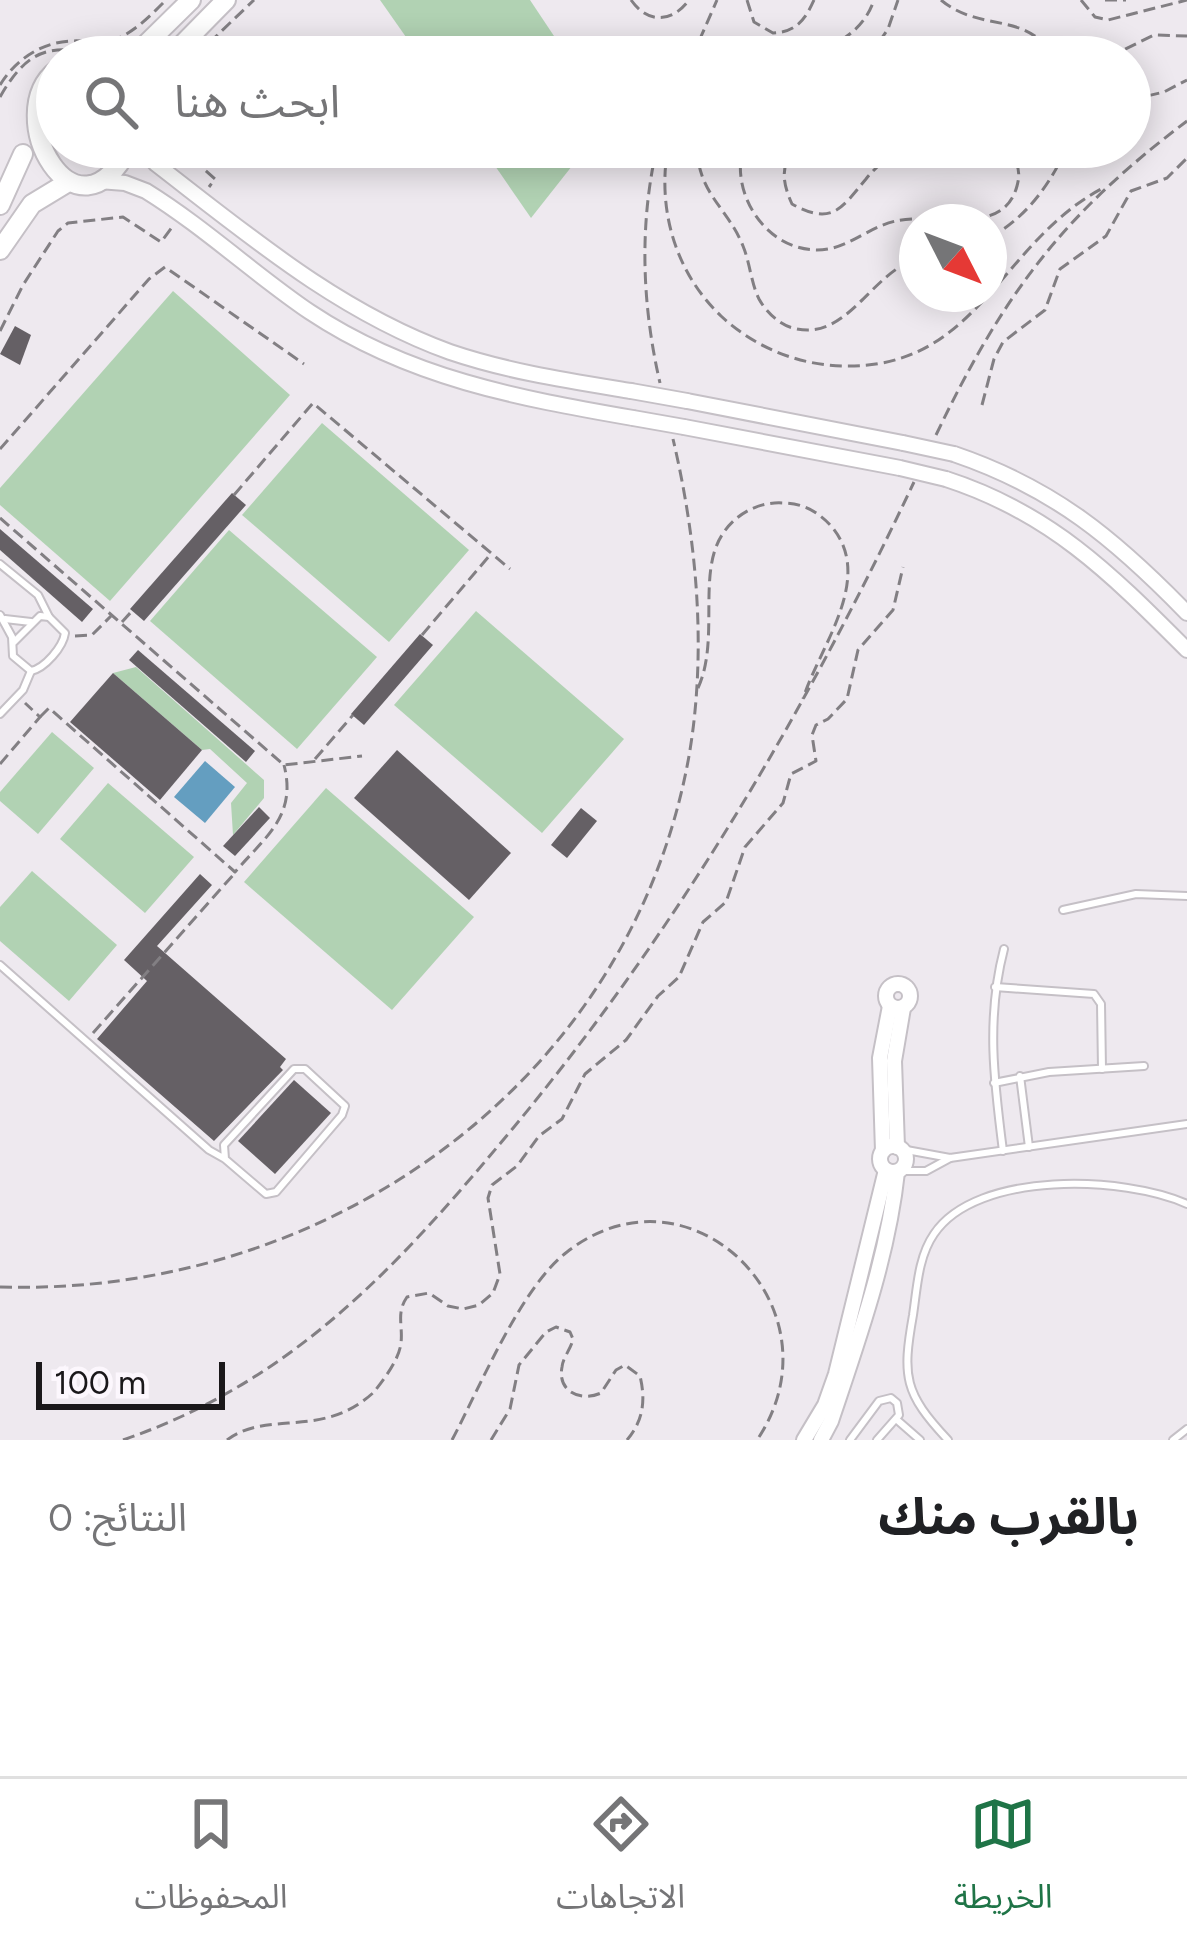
<!DOCTYPE html>
<html lang="ar">
<meta charset="utf-8">
<style>
body{margin:0;font-family:Figtree,"Noto Sans Arabic",sans-serif;background:#f2f2f2;color:#202124;direction:rtl}
.compass{position:absolute;left:899px;top:204px;width:108px;height:108px;border-radius:50%;background:#fff;box-shadow:0 6px 30px #0003;rotate:132deg}
.scale{position:absolute;left:36px;bottom:30px;width:189px;box-sizing:border-box;padding-left:12px;border:6px solid #1a181a;border-top:0;font-size:33px;line-height:42px;white-space:nowrap;color:#1a181a;-webkit-text-stroke:9px #fcf7fd;paint-order:stroke}
.list{margin:0;padding:0;list-style:none}
h2{display:flex;justify-content:space-between;align-items:center;height:156px;margin:0;padding:0 48px;font-size:51px}
h2 small{font-size:39px;font-weight:400;color:#757577}
.icon{flex:none;width:66px;height:66px;fill:none;stroke:currentColor;stroke-width:2;stroke-linecap:round;stroke-linejoin:round}
.map{position:relative;flex:none;width:1187px;height:1440px;overflow:hidden;direction:ltr}
.search{position:absolute;background:#fff;box-shadow:0 6px 30px #0003;left:36px;right:36px;top:36px;height:132px;display:flex;align-items:center;gap:30px;box-sizing:border-box;padding:0 42px;border-radius:66px;color:#757577;font-size:45px}
.sheet{height:336px;background:#fff}
nav{display:flex;justify-content:space-around;align-items:center;box-sizing:border-box;height:168px;border-top:3px solid #e0e0e0;background:#fff;font-size:33px;color:#757577}
nav a{display:grid;justify-items:center;gap:6px}
nav .on{color:#1f7447}
.map>svg:first-child{display:block}
</style>
<div class="map">
<svg width="1187" height="1440" viewBox="0 0 1187 1440">
<rect width="100%" height="100%" fill="#eee9ef"/>
<g fill="#b1d2b3">
<polygon points="380,0 530,0 568,57 420,57"/>
<polygon points="482,147 587,147 531,218"/>
<polygon points="173,291 290,395 110,601 0,505 0,488"/>
<polygon points="322,423 469,550 389,642 242,515"/>
<polygon points="229,530 377,657 297,749 150,621"/>
<polygon points="476,611 624,739 542,833 394,705"/>
<polygon points="136,667 264,780 264,798 233,835 231,803 247,783 210,749 202,750 113,673"/>
<polygon points="52,732 94,768 38,834 0,801 0,792"/>
<polygon points="108,783 194,857 145,913 60,839"/>
<polygon points="326,788 474,917 392,1010 244,882"/>
<polygon points="32,871 117,945 69,1001 0,941 0,907"/>
</g>
<polygon fill="#649ec0" points="205,761 235,787 205,823 174,797"/>
<g fill="#656065">
<polygon points="15,326 31,335 20,365 0,354"/>
<polygon points="232,493 246,505 144,621 130,609"/>
<polygon points="0,529 93,609 82,622 0,550"/>
<polygon points="420,634 433,645 364,725 351,714"/>
<polygon points="138,650 255,751 246,762 129,660"/>
<polygon points="113,673 202,750 160,800 70,722"/>
<polygon points="397,750 511,853 469,900 354,798"/>
<polygon points="259,807 270,818 235,856 223,846"/>
<polygon points="581,808 597,821 567,858 551,845"/>
<polygon points="200,874 212,885 157,946 286,1059 280,1067 283,1070 214,1141 97,1039 147,981 124,960"/>
<polygon points="294,1080 331,1113 275,1174 238,1141"/>
</g>
<g fill="none" stroke-linecap="round" stroke-linejoin="round">
<defs>
<g id="lane">
<polyline points="0,564 38,595 49,617"/>
<path d="M0 615 12 637 13 656 31 671C45 668 63 647 65 633L49 617 40 616 13 643"/>
<polyline points="5,619 31,622"/>
<polyline points="0,714 23,690 31,671"/>
<polyline points="1063,910 1136,894 1187,896"/>
<polyline points="0,965 209,1150 225,1159 266,1194 276,1192 342,1115 345,1106 305,1069 294,1069 224,1145 225,1159"/>
<polyline points="995,987 1094,994 1101,1004 1102,1069"/>
<polyline points="1020,1076 1029,1147"/>
<polyline points="994,1083 1049,1072 1144,1066"/>
<polyline points="901,1149 950,1158 1187,1124"/>
<path d="M1003 1151C994 1081 986 1018 1004 949"/>
<polyline points="898,1171 926,1171 950,1158"/>
<polyline points="896,1419 920,1440"/>
<polyline points="850,1440 879,1401 891,1398 897,1403 899,1415 877,1440"/>
<path d="M948 1440C904 1393 902 1377 913 1315 917 1289 918 1257 934 1234 977 1170 1125 1176 1187 1204"/>
<polyline points="1173,1440 1187,1429"/>
</g>
<g id="street">
<path d="M142 147 156 164C248 235 339 312 450 352 509 372 570 381 631 391"/>
<path d="M99 181 125 183 146 191C204 227 254 274 310 312 409 378 518 398 633 418"/>
<polyline points="687,401 903,443"/>
<polyline points="684,427 900,468"/>
<path d="M954 454C1054 488 1115 539 1187 613"/>
<path d="M946 479C1051 513 1111 574 1187 650"/>
<circle cx="898" cy="996" r="12"/>
<circle cx="893" cy="1159" r="13"/>
<polyline points="897,1147 894,1061 903,1008"/>
<polyline points="883,1151 880,1058 890,1006"/>
<polyline points="804,1440 825,1405 836,1374 886,1170"/>
<path d="M821 1440 831 1421C858 1340 888 1257 897 1172"/>
</g>
<g id="secondary">
<polyline points="133,57 191,0"/>
<polyline points="170,57 226,0"/>
<path d="M57 70C0 114 76 252 129 147"/>
<polyline points="0,205 23,154"/>
<polyline points="0,250 32,204 65,184"/>
</g>
</defs>
<use href="#lane" stroke="#c5c0c6" stroke-width="10"/>
<use href="#street" stroke="#c5c0c6" stroke-width="18"/>
<use href="#secondary" stroke="#c5c0c6" stroke-width="22"/>
<g stroke="#827f83" stroke-width="3" stroke-dasharray="12 6" stroke-linecap="butt">
<path d="M631 0C648 24 672 23 689 0"/>
<path d="M747 0 754 22 773 33C796 32 805 20 814 0"/>
<path d="M941 0C978 31 1021 13 1048 49L1047 57"/>
<polyline points="1081,0 1095,17 1108,20 1187,0"/>
<polyline points="1105,0 1126,0"/>
<polyline points="209,43 254,0"/>
<polyline points="200,57 209,45"/>
<polyline points="692,57 717,0"/>
<path d="M790 57C826 52 862 36 874 0"/>
<polyline points="869,57 888,29 898,0"/>
<polyline points="1109,57 1154,35 1187,36"/>
<path d="M0 85C16 59 42 42 72 41 85 40 98 44 111 41 133 34 150 16 166 0"/>
<path d="M0 97C43 21 72 66 127 41"/>
<polyline points="1130,100 1164,92 1187,80"/>
<polyline points="179,147 215,179 209,187"/>
<path d="M657 147C639 225 642 305 660 383"/>
<path d="M668 147C657 209 675 272 721 316 750 343 788 361 828 365 977 379 996 244 1103 188"/>
<path d="M697 147C698 194 728 208 743 246 750 263 751 283 759 299 766 312 780 325 793 328 847 343 871 272 917 259"/>
<path d="M743 147C729 198 772 258 828 249 851 245 872 226 896 221 935 212 1003 238 1017 186 1022 168 1016 159 1002 147"/>
<path d="M796 147C780 165 782 182 792 204 832 226 841 209 866 179 877 165 890 156 905 147"/>
<path d="M989 238C1026 218 1050 185 1067 147"/>
<polyline points="0,331 23,285 58,231 68,223 123,217 161,242 173,226"/>
<polyline points="982,405 994,359 1003,342 1045,310 1060,269 1106,236 1131,191 1167,178 1187,158"/>
<path d="M936 435C1003 295 1062 215 1187 121"/>
<polyline points="0,449 149,279 165,267 304,364"/>
<polyline points="234,495 313,403 510,569"/>
<polyline points="0,518 284,765 362,756"/>
<polyline points="122,622 132,611"/>
<polyline points="422,635 490,555"/>
<polyline points="75,636 92,635 111,616"/>
<path d="M698 688C720 640 697 574 722 535 735 514 759 501 784 503 803 503 820 513 832 527 875 579 819 647 803 699"/>
<path d="M40 717 49 708 235 872C266 836 297 816 284 765"/>
<polyline points="315,759 353,715"/>
<polyline points="0,764 40,717 25,703"/>
<polyline points="93,1033 234,874"/>
<path d="M0 1287C325 1297 630 1085 689 756 707 651 697 541 673 439"/>
<path d="M123 1440C296 1380 400 1264 514 1127 677 930 805 713 914 482"/>
<path d="M227 1440C269 1409 322 1440 374 1392 384 1379 399 1360 401 1343 403 1325 396 1313 407 1297L429 1293 448 1306 463 1309 479 1305 493 1293 500 1274 488 1198 492 1185 517 1166 539 1136 562 1119 585 1074 626 1040 658 996 679 977 703 922 726 902 745 847 783 803 791 774 816 761 812 735 816 725 828 719 847 699 858 650 893 610 903 567"/>
<path d="M452 1440C480 1387 521 1287 567 1252 691 1155 845 1310 757 1440"/>
<path d="M491 1440 510 1409 519 1365 546 1332 556 1327 570 1332 573 1339C571 1349 563 1357 562 1367 557 1392 581 1402 601 1393L616 1370 625 1365 640 1376C646 1401 643 1421 627 1440"/>
</g>
<use href="#lane" stroke="#fff" stroke-width="6"/>
<use href="#street" stroke="#fff" stroke-width="14"/>
<use href="#secondary" stroke="#fff" stroke-width="18"/>
<defs>
<g id="street-bridge">
<polyline points="631,391 687,401"/>
<polyline points="633,418 684,427"/>
<polyline points="903,443 954,454"/>
<polyline points="900,468 946,479"/>
</g>
</defs>
<use href="#street-bridge" stroke="#c5c0c6" stroke-width="18" stroke-linecap="butt"/>
<use href="#street-bridge" stroke="#fff" stroke-width="14"/>
</g>
</svg>
<svg class="compass" viewBox="-18 -18 36 36"><path d="M0-13l5 13h-10z" fill="#e53935"/><path d="M0 13l5-13h-10z" fill="#757577"/></svg>
<div class="scale">100 m</div>
<div class="search"><svg class="icon" aria-label="search" viewBox="0 0 24 24"><circle cx="10" cy="10" r="6"/><path d="M15 15l6 6"/></svg>ابحث هنا</div>
</div>
<section class="sheet">
<h2>بالقرب منك<small>النتائج: 0</small></h2>
<ul class="list">
</ul>
</section>
<nav>
<a class="on"><svg class="icon" aria-label="map" viewBox="0 0 24 24"><path d="M3 6l6-2 6 2 6-2v14l-6 2-6-2-6 2zM9 4v14M15 6v14"/></svg>الخريطة</a>
<a><svg class="icon" aria-label="directions" viewBox="0 0 24 24"><path d="M12 3l9 9-9 9-9-9zM9 14v-3h6M13 9l2 2-2 2"/></svg>الاتجاهات</a>
<a><svg class="icon" aria-label="saved" viewBox="0 0 24 24"><path d="M7 4h10v16l-5-4-5 4z"/></svg>المحفوظات</a>
</nav>
